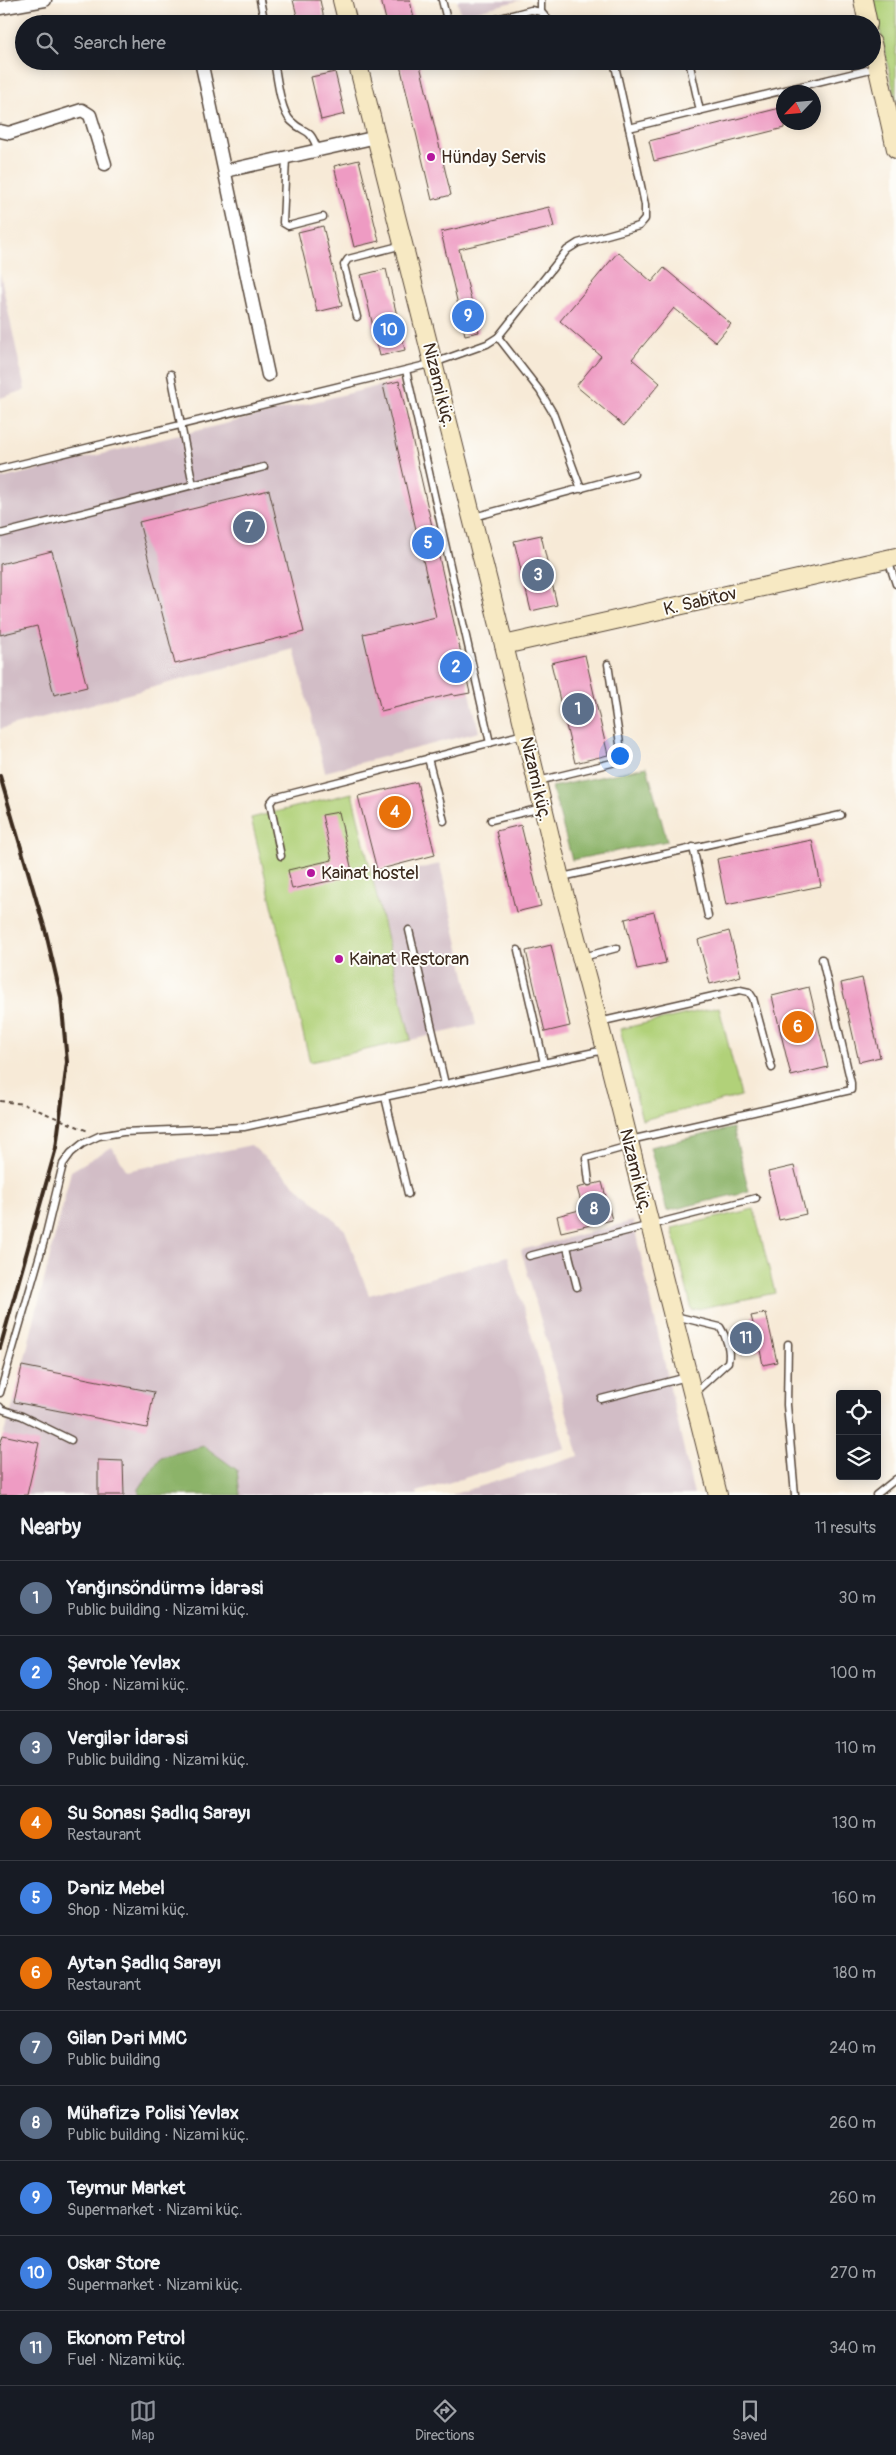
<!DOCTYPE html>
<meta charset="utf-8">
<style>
body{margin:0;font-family:Pangolin,sans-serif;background:#242831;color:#f1f3f6}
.controls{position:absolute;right:15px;bottom:15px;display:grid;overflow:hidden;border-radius:5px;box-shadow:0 2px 12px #0003}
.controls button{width:45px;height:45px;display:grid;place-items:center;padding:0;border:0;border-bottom:1px solid #363941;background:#171b24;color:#f1f3f6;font:25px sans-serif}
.compass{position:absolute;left:776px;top:85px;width:45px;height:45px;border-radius:50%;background:#171b24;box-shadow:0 2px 12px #0003;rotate:244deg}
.you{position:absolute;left:619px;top:755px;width:18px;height:18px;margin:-12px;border:4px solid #fff;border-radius:50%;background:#1a73e8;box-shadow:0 0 0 8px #1a73e833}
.badge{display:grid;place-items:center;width:32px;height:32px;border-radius:50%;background:#8c9099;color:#fff;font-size:16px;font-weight:700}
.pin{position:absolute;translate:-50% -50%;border:2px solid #fff;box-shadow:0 1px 5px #0006}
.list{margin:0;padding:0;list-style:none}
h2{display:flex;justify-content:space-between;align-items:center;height:65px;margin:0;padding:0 20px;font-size:21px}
h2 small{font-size:16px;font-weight:400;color:#9ea1a6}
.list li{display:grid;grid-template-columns:32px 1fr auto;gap:15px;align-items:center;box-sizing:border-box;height:75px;padding:0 20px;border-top:1px solid #363941}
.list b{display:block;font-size:19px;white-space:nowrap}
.list p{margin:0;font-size:16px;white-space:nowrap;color:#9ea1a6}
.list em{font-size:16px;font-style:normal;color:#9ea1a6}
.icon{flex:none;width:28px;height:28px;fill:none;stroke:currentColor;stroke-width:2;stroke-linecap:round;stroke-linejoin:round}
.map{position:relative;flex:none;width:896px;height:1495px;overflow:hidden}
.search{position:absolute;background:#171b24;box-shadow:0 2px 12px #0003;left:15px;right:15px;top:15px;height:55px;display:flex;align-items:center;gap:12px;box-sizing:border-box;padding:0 18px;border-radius:28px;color:#9ea1a6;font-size:19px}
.sheet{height:890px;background:#171b24}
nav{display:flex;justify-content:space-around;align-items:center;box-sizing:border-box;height:70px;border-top:1px solid #363941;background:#171b24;font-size:14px;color:#9ea1a6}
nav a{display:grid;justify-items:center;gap:2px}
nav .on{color:#8c9099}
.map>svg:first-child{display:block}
</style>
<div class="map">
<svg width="896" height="1495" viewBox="0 0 896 1495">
<rect width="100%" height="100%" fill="#fdfcf7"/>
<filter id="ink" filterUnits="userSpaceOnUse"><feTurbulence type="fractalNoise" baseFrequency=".02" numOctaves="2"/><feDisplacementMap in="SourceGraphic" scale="10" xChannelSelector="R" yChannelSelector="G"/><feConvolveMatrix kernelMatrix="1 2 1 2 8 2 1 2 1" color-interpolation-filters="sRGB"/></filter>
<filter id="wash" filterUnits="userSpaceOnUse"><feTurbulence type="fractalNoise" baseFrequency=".0096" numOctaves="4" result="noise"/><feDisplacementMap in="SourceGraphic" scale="20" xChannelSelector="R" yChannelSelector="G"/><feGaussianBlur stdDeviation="1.12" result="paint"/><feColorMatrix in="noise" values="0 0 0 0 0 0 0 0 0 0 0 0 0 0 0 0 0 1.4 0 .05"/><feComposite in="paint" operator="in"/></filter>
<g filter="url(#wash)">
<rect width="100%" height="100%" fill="#f7ead7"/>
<g fill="#d2bdc6">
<polygon points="457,0 521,0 461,15"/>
<polygon points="0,273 25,390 0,398"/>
<polygon points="383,385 454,696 470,693 479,732 325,772 294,649 0,729 0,479"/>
<polygon points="440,864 476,1025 411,1040 373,879"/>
<polygon points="251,1145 345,1230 369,1295 508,1256 565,1448 417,1492 418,1495 0,1495 0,1445 14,1402 71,1171 112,1147 127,1171"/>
<polygon points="633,1221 694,1495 451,1495 579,1456 521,1250"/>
</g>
<g fill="#b1d179" stroke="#767e4c">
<polygon points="873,0 896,0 896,102"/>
<polygon points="352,793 411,1040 310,1062 251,818"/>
<polygon points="719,1007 741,1096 642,1120 620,1029"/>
<polygon points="754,1209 775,1293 692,1310 672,1228"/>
</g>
<g fill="#8cb369" stroke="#646e44">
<polygon points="647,767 667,841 572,860 552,787"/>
<polygon points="733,1128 749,1191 667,1211 650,1147"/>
<polygon points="204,1446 237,1470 240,1495 139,1495 139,1489 161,1457"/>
</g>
<g id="blocks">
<g fill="#ee9bc3">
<polygon points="293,0 320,0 325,24 299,24"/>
<polygon points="381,0 410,0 415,24 387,24"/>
<polygon points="399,61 419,61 451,195 432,200"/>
<polygon points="335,72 345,114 321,120 311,77"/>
<polygon points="784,107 784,128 654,161 649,141"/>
<polygon points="359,160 379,241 354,247 334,166"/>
<polygon points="549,207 554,227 459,249 479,332 465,335 441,232"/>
<polygon points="323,226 342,306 317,312 298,232"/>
<polygon points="618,252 652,282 664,268 731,324 716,342 674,308 632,359 660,383 624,426 576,386 601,356 560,321"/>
<polygon points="386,269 405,350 380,356 361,275"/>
<polygon points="399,381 470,693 454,696 453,694 381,711 363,634 436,617 383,385"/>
<polygon points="269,490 304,632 175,664 139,522"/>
<polygon points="541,535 557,605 531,611 514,541"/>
<polygon points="52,551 87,687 54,695 37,626 0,635 0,564"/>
<polygon points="585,655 608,755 575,763 551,663"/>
<polygon points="417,782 435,855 377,870 358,796"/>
<polygon points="339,812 353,876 292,889 288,870 332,860 322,815"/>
<polygon points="521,825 541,906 516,912 496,831"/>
<polygon points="812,840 821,886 726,905 717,859"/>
<polygon points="654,912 666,963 637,969 625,919"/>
<polygon points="729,931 741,976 710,984 698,940"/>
<polygon points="551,945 570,1026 545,1032 526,951"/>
<polygon points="862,978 880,1057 859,1062 841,983"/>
<polygon points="809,987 828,1067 791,1076 772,996"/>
<polygon points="794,1166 806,1214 779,1220 768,1172"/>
<polygon points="602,1182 612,1220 561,1232 557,1216 583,1209 577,1188"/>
<polygon points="766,1313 777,1362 763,1365 760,1350 740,1354 734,1331 754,1327 751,1316"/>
<polygon points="22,1366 154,1392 147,1428 14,1402"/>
<polygon points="3,1435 39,1443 27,1495 0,1495 0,1445"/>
<polygon points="98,1460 123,1461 124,1495 98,1495"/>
</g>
</g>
</g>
<g filter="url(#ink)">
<use href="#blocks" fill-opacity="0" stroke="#57473a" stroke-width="1"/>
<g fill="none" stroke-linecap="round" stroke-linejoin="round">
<defs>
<g id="lane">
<polyline points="260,0 265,24"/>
<polyline points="442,0 448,24"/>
<polyline points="541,12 541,0"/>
<polyline points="478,24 531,10 541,12 552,24"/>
<polyline points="748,24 755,22"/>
<path d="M274 61C277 76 280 110 291 121 306 136 308 124 318 150"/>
<polyline points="614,61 629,128"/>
<polyline points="689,61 700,111"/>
<polyline points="286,158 283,223 288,226 323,217"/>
<polyline points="357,317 344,265 348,259 403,245"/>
<polyline points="498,337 540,391 553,413 581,489"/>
<polyline points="406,370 490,743"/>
<polyline points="171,374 193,485"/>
<polyline points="0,469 434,363 487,344 498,337 567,250 578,243 639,226 645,219 645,205 629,128 875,68"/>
<polyline points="474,517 634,474"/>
<polyline points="0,534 264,467"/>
<polyline points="888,560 896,584"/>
<polyline points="428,758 444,821"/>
<polyline points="538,781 616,762 622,757 608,664"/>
<polyline points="491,820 542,808"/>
<polyline points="693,847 708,916"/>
<polyline points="281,856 270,803 274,798 524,734"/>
<polyline points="562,877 841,815"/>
<polyline points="409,930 445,1084"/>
<polyline points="518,950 544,1063"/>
<polyline points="583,957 617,948"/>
<polyline points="599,1022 740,990 749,992 753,998 772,1068"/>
<polyline points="385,1097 408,1194"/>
<polyline points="630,1140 851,1090 851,1083 822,959"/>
<polyline points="589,1182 586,1158 629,1146"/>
<polyline points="567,1247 577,1287"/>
<polyline points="529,1256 756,1198"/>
<path d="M675 1316 720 1327C726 1336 731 1351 728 1362L695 1392"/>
<polyline points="788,1344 787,1405 795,1495"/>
<polyline points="0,1393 46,1234 63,1164 71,1153 82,1144 99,1136 123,1132 244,1127 604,1050"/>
<polyline points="601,1399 687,1377"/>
<polyline points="0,1407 1,1409 22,1416 71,1440"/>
<polyline points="876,1495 896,1479"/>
</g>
<g id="street">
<polyline points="0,8 45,0"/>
<polyline points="201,61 268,375"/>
<polyline points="0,131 9,133 82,110 90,115 105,164"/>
<polyline points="225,171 377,137"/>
</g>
<g id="secondary">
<polyline points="342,0 348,24"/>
<polyline points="863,0 868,24"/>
<polyline points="872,43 896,149"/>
<polyline points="357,61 504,645 560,878 606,1050 718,1495"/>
<polyline points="504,645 896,557"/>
</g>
</defs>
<use href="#lane" stroke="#57473a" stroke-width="9"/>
<use href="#street" stroke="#57473a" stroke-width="15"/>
<use href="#secondary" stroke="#57473a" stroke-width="20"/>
<polyline stroke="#57473a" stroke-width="2" stroke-dasharray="4 4" stroke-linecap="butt" points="0,1101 23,1104 88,1131"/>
<use href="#lane" stroke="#fff" stroke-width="6"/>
<use href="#street" stroke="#fff" stroke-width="12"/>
<use href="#secondary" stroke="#f7e9c3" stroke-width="18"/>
<polyline stroke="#3b2a1e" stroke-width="4" points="0,776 46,933 61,997 67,1062 56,1148 0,1348"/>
</g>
</g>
<g fill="#b5179e" stroke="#fdfcf7" stroke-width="2">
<circle cx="431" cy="157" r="5"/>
<circle cx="311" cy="873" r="5"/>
<circle cx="339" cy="959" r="5"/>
</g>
<g text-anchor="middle" stroke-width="4" stroke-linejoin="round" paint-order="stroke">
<g font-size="18" fill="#3b2a1e" stroke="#fdfcf7" text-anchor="start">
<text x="441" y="163">Hünday Servis</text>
<text x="321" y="879">Kainat hostel</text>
<text x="349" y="965">Kainat Restoran</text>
</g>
<g font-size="18" fill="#3b2a1e" stroke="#fdfcf7">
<text transform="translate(439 385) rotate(76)" y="6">Nizami küç.</text>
<text transform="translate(700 601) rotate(-13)" y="6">K. Sabitov</text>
<text transform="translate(536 779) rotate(77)" y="6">Nizami küç.</text>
<text transform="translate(636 1171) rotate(76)" y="6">Nizami küç.</text>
</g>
</g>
</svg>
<div class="controls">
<button><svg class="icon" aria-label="locate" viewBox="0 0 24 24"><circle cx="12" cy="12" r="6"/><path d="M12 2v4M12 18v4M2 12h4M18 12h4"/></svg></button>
<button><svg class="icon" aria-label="layers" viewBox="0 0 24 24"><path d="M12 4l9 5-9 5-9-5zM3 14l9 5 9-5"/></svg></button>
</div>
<svg class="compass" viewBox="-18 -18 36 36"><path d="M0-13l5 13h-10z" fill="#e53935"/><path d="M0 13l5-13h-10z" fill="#9ea1a6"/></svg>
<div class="you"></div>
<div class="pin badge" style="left:578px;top:709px;background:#5c6f8a">1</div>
<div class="pin badge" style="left:456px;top:667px;background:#3f7fe0">2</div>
<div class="pin badge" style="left:538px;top:575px;background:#5c6f8a">3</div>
<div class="pin badge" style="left:395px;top:812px;background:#e8710a">4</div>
<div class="pin badge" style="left:428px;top:543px;background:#3f7fe0">5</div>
<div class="pin badge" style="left:798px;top:1027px;background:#e8710a">6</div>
<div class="pin badge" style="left:249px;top:527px;background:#5c6f8a">7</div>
<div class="pin badge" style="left:594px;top:1209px;background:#5c6f8a">8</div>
<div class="pin badge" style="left:468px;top:316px;background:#3f7fe0">9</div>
<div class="pin badge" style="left:389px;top:330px;background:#3f7fe0">10</div>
<div class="pin badge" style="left:746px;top:1338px;background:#5c6f8a">11</div>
<div class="search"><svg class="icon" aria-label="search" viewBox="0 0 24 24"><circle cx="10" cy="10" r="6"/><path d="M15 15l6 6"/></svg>Search here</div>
</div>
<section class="sheet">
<h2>Nearby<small>11 results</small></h2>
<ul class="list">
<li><span class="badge" style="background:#5c6f8a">1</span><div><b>Yanğınsöndürmə İdarəsi</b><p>Public building · Nizami küç.</p></div><em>30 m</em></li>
<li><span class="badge" style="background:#3f7fe0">2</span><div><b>Şevrole Yevlax</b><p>Shop · Nizami küç.</p></div><em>100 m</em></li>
<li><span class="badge" style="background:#5c6f8a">3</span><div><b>Vergilər İdarəsi</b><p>Public building · Nizami küç.</p></div><em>110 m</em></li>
<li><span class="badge" style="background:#e8710a">4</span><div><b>Su Sonası Şadlıq Sarayı</b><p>Restaurant</p></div><em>130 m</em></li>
<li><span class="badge" style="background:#3f7fe0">5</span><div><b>Dəniz Mebel</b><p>Shop · Nizami küç.</p></div><em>160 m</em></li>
<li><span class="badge" style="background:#e8710a">6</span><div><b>Aytən Şadlıq Sarayı</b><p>Restaurant</p></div><em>180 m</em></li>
<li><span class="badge" style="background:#5c6f8a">7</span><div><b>Gilan Dəri MMC</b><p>Public building</p></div><em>240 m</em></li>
<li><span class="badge" style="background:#5c6f8a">8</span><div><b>Mühafizə Polisi Yevlax</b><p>Public building · Nizami küç.</p></div><em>260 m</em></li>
<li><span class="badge" style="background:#3f7fe0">9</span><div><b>Teymur Market</b><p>Supermarket · Nizami küç.</p></div><em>260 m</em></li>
<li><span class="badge" style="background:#3f7fe0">10</span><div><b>Oskar Store</b><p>Supermarket · Nizami küç.</p></div><em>270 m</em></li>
<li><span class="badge" style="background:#5c6f8a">11</span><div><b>Ekonom Petrol</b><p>Fuel · Nizami küç.</p></div><em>340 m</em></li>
</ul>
</section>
<nav>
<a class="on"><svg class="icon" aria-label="map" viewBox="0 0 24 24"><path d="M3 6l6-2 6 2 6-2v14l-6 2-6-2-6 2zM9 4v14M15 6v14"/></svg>Map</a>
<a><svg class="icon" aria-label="directions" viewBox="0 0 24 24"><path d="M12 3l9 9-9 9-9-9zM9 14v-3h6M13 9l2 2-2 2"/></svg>Directions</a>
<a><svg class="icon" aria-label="saved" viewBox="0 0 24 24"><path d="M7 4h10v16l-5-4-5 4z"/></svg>Saved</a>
</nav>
